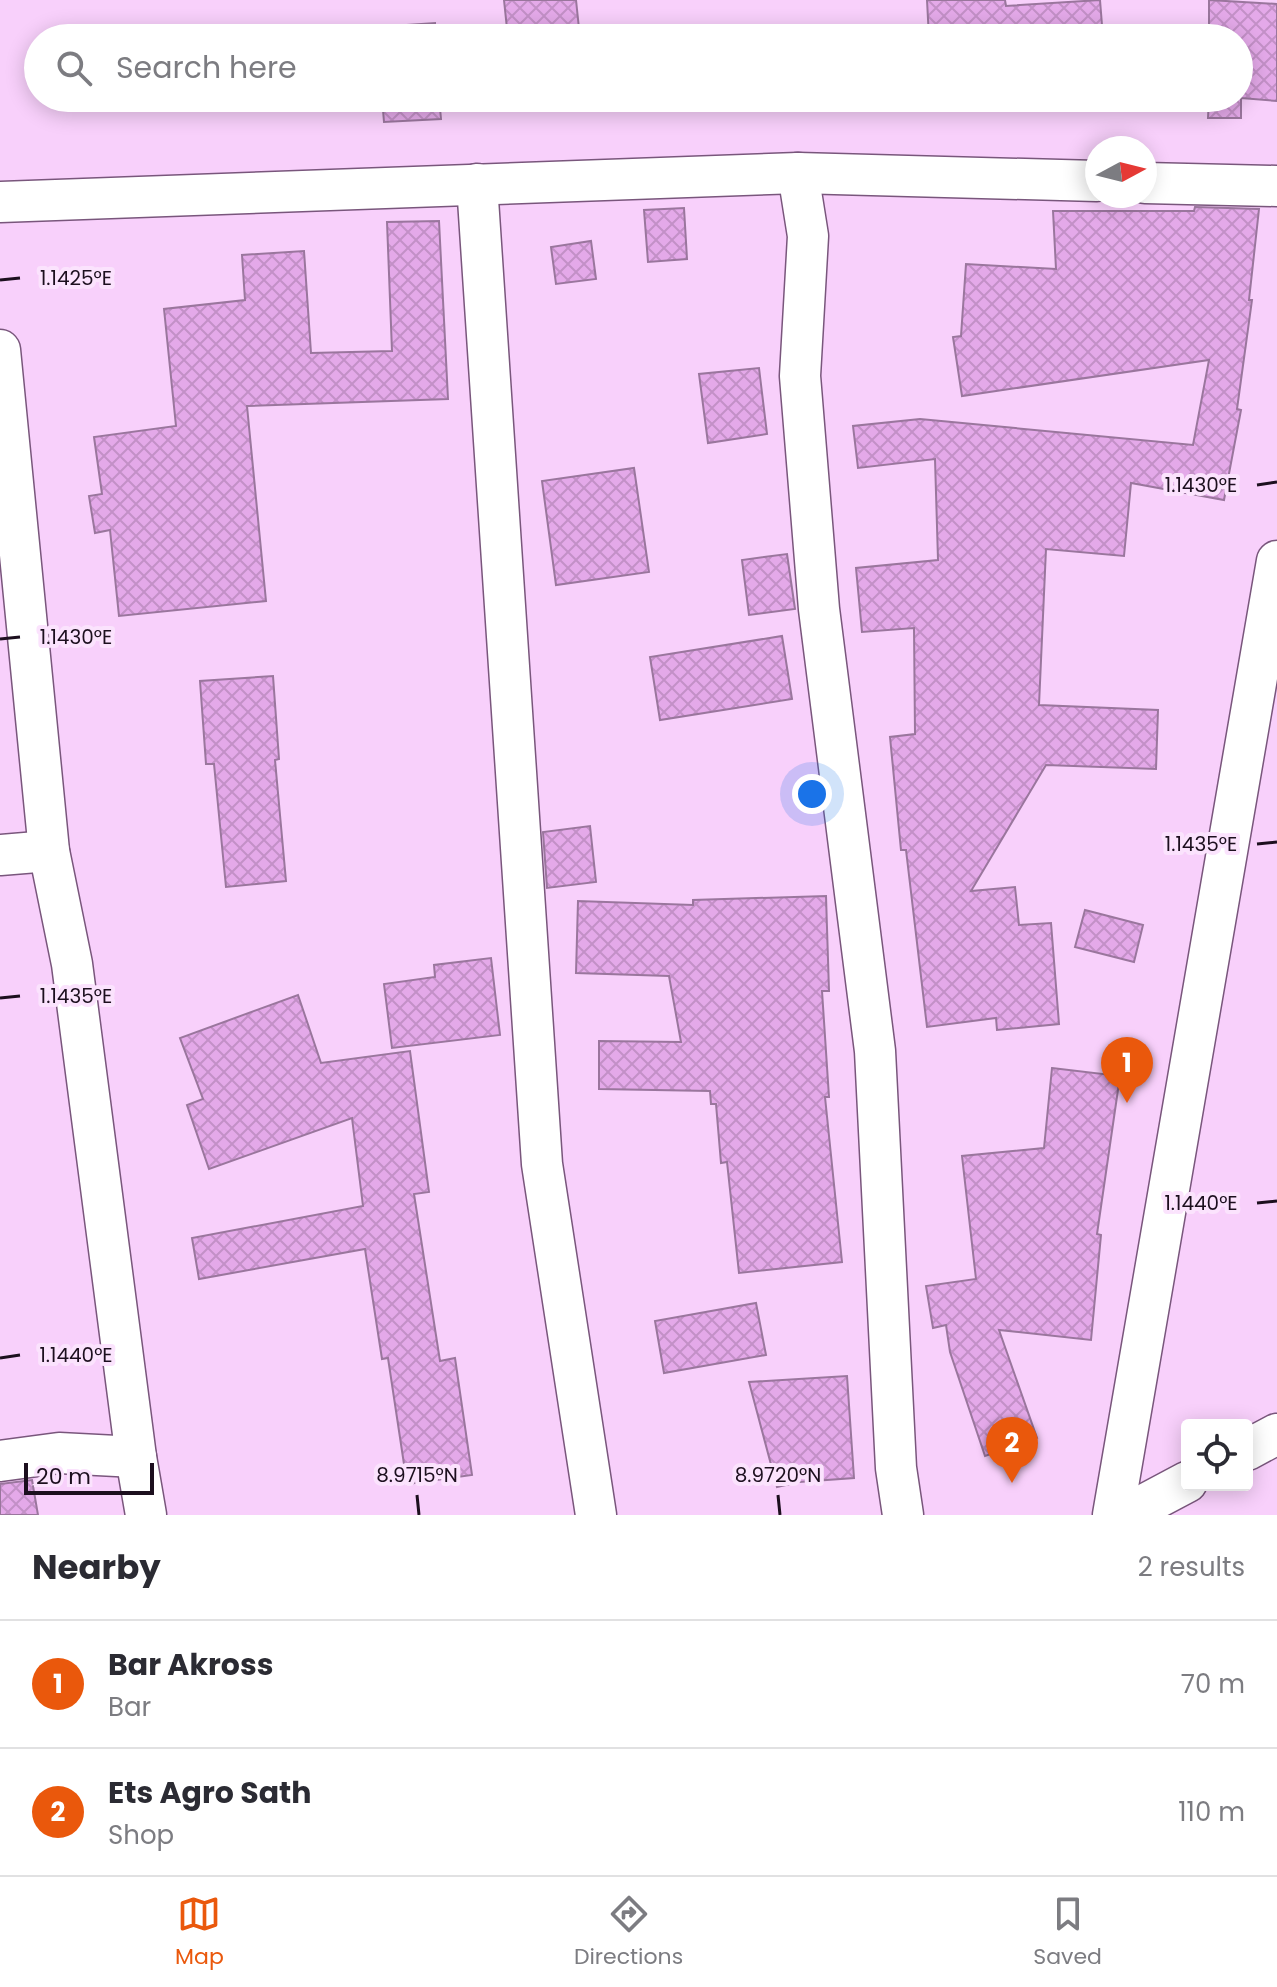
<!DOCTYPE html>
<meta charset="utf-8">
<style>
body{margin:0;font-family:Poppins,sans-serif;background:#f7f7f7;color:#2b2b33}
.controls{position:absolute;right:24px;bottom:24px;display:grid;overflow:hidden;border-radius:8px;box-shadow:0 4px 20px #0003}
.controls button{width:72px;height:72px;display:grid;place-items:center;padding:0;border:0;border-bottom:2px solid #e1e1e2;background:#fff;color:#2b2b33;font:40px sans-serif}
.compass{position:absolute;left:1085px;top:136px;width:72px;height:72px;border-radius:50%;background:#fff;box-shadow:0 4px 20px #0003;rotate:83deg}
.scale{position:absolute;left:24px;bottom:20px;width:130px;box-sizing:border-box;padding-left:8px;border:4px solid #1c0f1e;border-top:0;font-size:22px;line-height:28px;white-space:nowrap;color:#1c0f1e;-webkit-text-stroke:6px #fbe3fd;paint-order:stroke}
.you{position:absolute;left:812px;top:794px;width:28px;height:28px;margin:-20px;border:6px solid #fff;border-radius:50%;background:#1a73e8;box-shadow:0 0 0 12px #1a73e833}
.badge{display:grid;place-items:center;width:52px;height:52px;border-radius:50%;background:#ea580c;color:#fff;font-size:26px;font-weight:700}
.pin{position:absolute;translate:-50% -66px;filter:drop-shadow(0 2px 4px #0008)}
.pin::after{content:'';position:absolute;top:42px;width:28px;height:24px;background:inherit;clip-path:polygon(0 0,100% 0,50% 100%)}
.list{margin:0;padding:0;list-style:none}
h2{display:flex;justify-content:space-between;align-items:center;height:104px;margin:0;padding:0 32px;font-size:34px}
h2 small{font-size:26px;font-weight:400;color:#7c7c81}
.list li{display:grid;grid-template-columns:52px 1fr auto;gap:24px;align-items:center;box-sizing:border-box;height:128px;padding:0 32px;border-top:2px solid #e1e1e2}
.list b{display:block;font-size:30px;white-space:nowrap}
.list p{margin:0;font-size:26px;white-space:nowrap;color:#7c7c81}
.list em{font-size:26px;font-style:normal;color:#7c7c81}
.icon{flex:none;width:44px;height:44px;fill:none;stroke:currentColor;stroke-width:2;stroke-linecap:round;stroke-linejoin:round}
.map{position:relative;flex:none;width:1277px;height:1515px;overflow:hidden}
.search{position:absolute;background:#fff;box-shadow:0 4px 20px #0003;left:24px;right:24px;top:24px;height:88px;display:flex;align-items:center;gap:20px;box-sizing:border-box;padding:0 28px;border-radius:44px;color:#7c7c81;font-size:30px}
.sheet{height:360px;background:#fff}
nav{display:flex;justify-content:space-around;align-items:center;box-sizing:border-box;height:112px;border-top:2px solid #e1e1e2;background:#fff;font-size:22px;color:#7c7c81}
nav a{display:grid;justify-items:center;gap:4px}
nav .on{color:#ea580c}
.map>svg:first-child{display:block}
</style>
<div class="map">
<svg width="1277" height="1515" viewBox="0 0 1277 1515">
<defs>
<pattern id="building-cross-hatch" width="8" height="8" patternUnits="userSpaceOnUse" patternTransform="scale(2)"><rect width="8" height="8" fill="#e4a9e9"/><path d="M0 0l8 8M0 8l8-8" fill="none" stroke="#c390c7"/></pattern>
</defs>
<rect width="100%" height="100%" fill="#f8d0fb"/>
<g fill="url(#building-cross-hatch)" stroke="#9a769d" stroke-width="2">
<polygon points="504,0 576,0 580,38 508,38"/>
<polygon points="927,0 1005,0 1006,6 1100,0 1103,38 929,38"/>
<polygon points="1209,0 1277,4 1277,101 1241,98 1241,118 1208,118 1209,98 1239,98 1239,38 1209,38"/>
<polygon points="435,23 435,38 379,38 378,27"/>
<polygon points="382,98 439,98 441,119 384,122"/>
<polygon points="932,98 1087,98 1009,103 1009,108 951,111 951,102 932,102"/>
<polygon points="1195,207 1259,209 1249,300 1252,300 1237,409 1241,410 1224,500 1131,483 1124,556 1046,549 1039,705 1158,710 1156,769 1046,765 971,891 1015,887 1019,925 1051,923 1059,1024 997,1030 996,1018 927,1027 906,850 901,850 890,737 915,734 914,628 862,632 856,568 938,560 935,459 858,468 853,426 920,419 1193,445 1209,360 962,396 953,337 961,336 966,264 1056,269 1053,211 1194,211"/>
<polygon points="684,208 687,259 648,262 644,210"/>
<polygon points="439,221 448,399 247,406 266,601 119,616 110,530 95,533 89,496 102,494 94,437 176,426 164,309 245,300 242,255 304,251 311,353 392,351 387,222"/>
<polygon points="591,241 596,279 556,284 551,247"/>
<polygon points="759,368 767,434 708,443 699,374"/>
<polygon points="634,468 649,572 556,585 542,481"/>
<polygon points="787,554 795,609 749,615 742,560"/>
<polygon points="782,636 792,699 660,720 650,657"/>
<polygon points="273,676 279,759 275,760 286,881 226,887 214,764 206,764 200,681"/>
<polygon points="590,826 596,882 547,888 543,832"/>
<polygon points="826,896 829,991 822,991 829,1097 825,1097 842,1262 739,1273 727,1162 721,1163 716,1104 711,1104 710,1091 599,1089 599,1041 681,1042 669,976 576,973 578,901 693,905 693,900"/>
<polygon points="1085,910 1143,925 1134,962 1075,947"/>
<polygon points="491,958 500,1035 392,1048 384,984 435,977 434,965"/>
<polygon points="298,995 321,1063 410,1051 429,1192 414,1194 440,1361 455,1358 472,1475 407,1484 388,1358 382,1359 365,1249 199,1279 192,1238 363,1206 352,1118 209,1169 187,1105 203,1099 180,1038"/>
<polygon points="1052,1068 1120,1076 1097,1234 1101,1235 1091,1340 999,1330 1037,1438 985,1456 950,1352 946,1325 933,1328 926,1286 976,1279 962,1156 1044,1148"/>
<polygon points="756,1303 766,1355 664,1373 655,1321"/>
<polygon points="847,1376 854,1478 799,1482 777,1487 749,1382"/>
<polygon points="32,1480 38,1515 0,1515 0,1484"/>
</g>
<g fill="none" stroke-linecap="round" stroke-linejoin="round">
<defs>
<g id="street">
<polyline points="798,173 808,236 800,376 819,609 875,1051 896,1468 903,1515"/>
<polyline points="1145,183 1277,186"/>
<polyline points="477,184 542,1164 596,1515"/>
<polyline points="0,202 798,173 1097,181"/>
<polyline points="0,350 49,851 72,964 136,1457 146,1515"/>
<polyline points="0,855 49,851"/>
<polyline points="1247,1450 1277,1434"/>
<polyline points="0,1461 59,1453 136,1457"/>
<polyline points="1113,1515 1277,561"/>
<polyline points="1125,1515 1187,1482"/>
</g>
</defs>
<use href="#street" stroke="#79567c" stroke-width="43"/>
<use href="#street" stroke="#fff" stroke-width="40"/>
</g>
<path fill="none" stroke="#1c0f1e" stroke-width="3" d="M0 280 20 278M1257 485 1277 482M0 639 20 637M1257 844 1277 842M0 998 20 996M1257 1203 1277 1201M0 1358 20 1355M417 1495 419 1515M778 1495 780 1515"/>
<g font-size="20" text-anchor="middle" fill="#1c0f1e" stroke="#fbe3fd" stroke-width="8" stroke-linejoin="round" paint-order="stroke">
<text x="76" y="285">1.1425°E</text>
<text x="1201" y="492">1.1430°E</text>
<text x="76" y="644">1.1430°E</text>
<text x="1201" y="851">1.1435°E</text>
<text x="76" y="1003">1.1435°E</text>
<text x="1201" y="1210">1.1440°E</text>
<text x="76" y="1362">1.1440°E</text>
<text x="417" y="1482">8.9715°N</text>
<text x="778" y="1482">8.9720°N</text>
</g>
</svg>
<div class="controls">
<button><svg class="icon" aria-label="locate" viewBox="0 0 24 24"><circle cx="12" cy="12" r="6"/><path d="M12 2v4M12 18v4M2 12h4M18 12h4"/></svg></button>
</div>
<svg class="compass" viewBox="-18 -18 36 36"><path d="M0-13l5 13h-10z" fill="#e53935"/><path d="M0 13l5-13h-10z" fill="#7c7c81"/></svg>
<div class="scale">20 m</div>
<div class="you"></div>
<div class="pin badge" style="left:1127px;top:1103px">1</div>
<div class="pin badge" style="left:1012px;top:1483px">2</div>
<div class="search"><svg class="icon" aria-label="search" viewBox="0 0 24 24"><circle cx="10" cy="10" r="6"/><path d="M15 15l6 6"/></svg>Search here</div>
</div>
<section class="sheet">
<h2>Nearby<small>2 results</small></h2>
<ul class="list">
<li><span class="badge">1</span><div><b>Bar Akross</b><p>Bar</p></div><em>70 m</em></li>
<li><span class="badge">2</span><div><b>Ets Agro Sath</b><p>Shop</p></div><em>110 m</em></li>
</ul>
</section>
<nav>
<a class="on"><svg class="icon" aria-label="map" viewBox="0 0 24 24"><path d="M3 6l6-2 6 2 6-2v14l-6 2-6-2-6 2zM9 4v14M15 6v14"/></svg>Map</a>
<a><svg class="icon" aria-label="directions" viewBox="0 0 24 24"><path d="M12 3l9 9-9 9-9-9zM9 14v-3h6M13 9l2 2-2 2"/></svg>Directions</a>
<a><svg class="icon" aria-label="saved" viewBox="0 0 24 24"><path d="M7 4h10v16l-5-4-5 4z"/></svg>Saved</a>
</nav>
